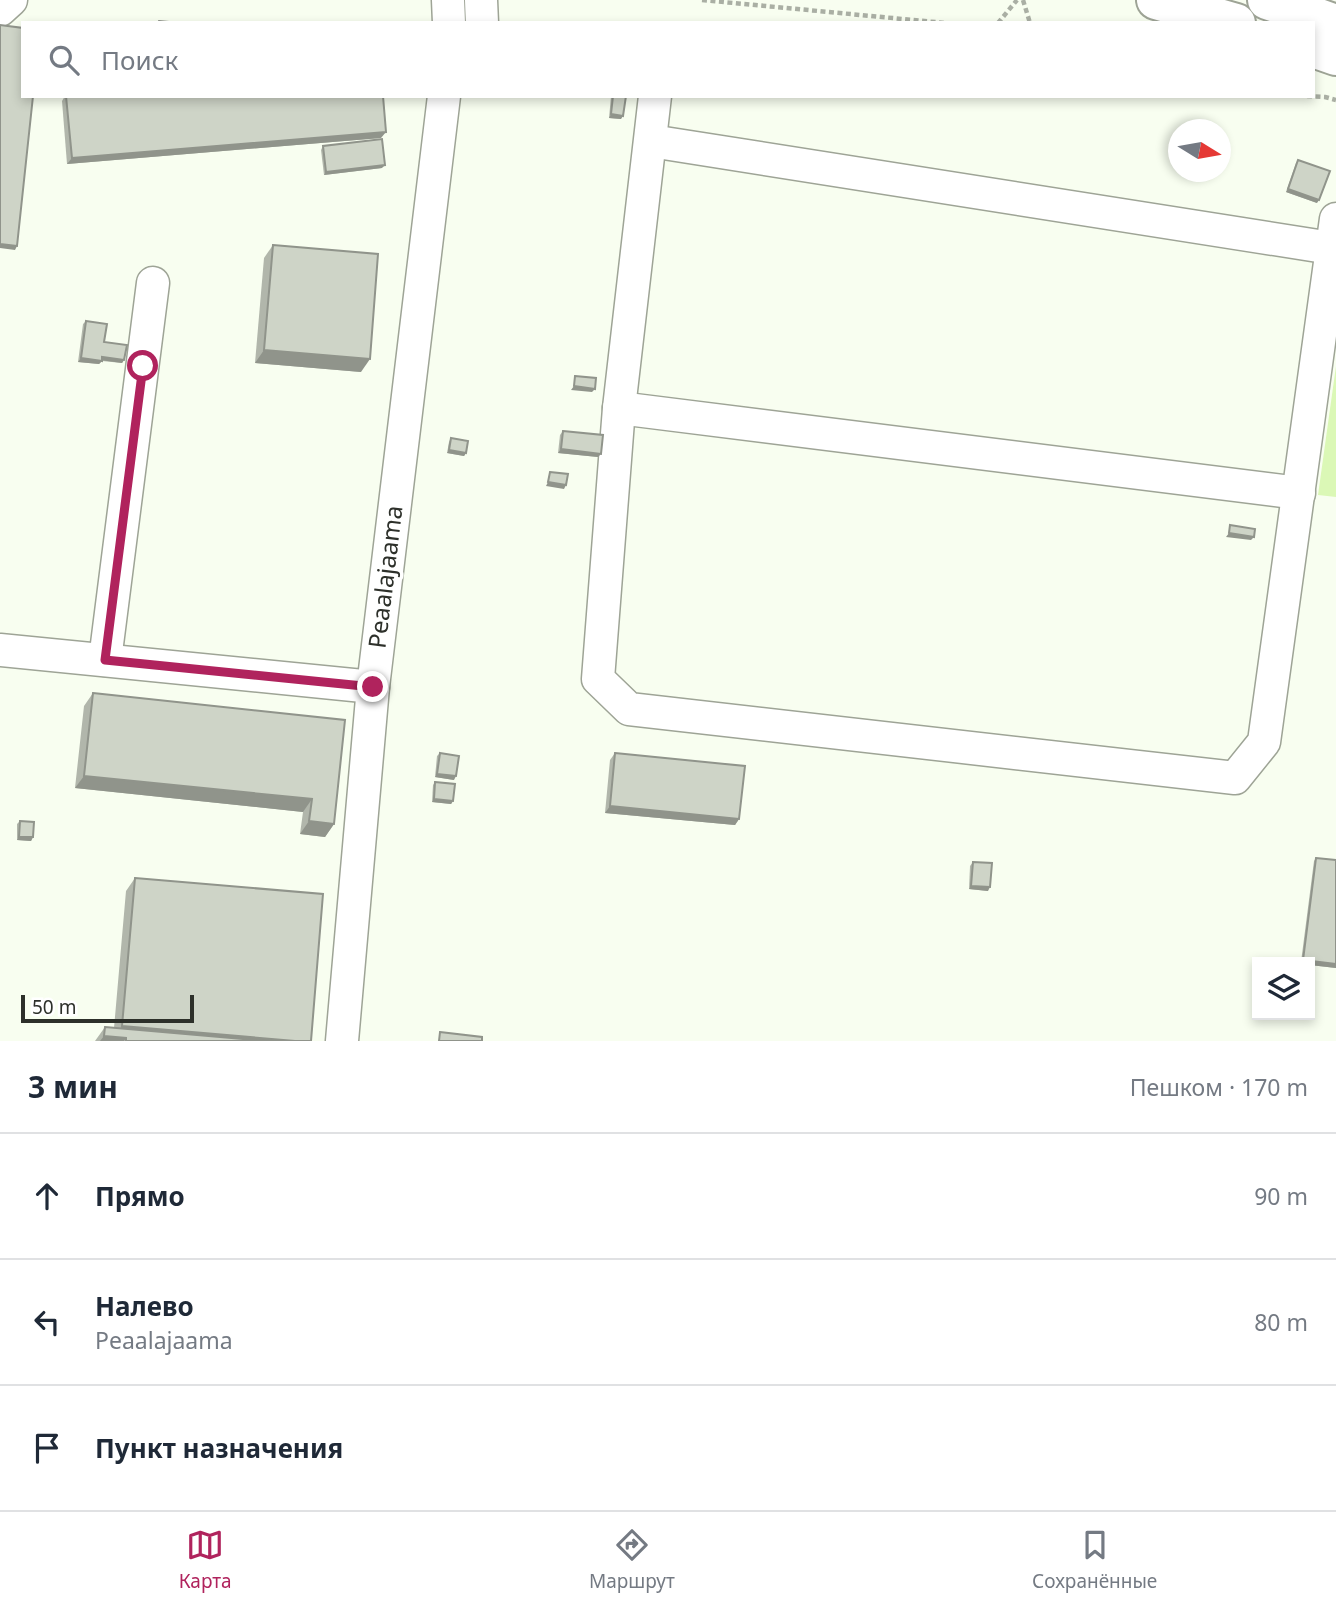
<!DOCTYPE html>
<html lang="ru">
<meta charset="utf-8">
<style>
body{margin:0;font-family:"Noto Sans",sans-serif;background:#f6f6f7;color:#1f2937}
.controls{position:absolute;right:21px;bottom:21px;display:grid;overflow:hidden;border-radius:0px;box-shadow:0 4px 10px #0003}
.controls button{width:63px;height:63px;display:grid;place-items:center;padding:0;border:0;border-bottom:2px solid #e0e1e3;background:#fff;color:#1f2937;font:35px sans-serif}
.compass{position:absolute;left:1168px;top:119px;width:63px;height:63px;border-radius:50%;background:#fff;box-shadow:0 4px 10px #0003;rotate:101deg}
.scale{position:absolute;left:21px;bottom:18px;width:173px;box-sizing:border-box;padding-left:7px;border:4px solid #2d302a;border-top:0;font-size:19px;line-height:24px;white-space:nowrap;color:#2d302a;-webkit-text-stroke:5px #fff;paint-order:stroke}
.stop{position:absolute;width:21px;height:21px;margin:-16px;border:5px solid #b0235d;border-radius:50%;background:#fff}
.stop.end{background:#b0235d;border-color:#fff;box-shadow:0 2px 7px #0008}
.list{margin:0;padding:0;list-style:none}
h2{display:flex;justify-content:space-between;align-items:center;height:91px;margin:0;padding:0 28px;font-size:30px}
h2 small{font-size:23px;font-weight:400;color:#747a83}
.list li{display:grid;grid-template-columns:46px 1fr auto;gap:21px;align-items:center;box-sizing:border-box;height:126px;padding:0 28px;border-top:2px solid #e0e1e3}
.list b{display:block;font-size:26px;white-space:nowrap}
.list p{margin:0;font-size:23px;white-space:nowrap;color:#747a83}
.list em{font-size:23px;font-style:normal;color:#747a83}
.icon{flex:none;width:38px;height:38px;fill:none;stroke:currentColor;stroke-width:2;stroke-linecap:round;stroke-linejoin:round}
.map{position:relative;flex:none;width:1336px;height:1041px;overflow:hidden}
.search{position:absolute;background:#fff;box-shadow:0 4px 10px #0003;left:21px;right:21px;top:21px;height:77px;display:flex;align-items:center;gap:18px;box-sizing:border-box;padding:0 24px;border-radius:0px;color:#747a83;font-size:26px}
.sheet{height:469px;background:#fff}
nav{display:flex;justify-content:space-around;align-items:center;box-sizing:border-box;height:98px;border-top:2px solid #e0e1e3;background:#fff;font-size:19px;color:#747a83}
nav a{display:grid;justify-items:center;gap:4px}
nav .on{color:#b0235d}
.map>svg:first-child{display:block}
</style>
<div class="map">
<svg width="1336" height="1041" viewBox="0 0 1336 1041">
<rect width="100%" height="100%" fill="#f8fef0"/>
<polygon fill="#dbf8b6" points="1336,366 1336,497 1318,495"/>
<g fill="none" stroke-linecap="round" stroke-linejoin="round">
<defs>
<g id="minor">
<polyline points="448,0 449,23"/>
<polyline points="481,0 482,23"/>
<polyline points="0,10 11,0"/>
<polyline points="655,96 619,408 598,679 629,709 1235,778 1264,742 1336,219"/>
<polyline points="651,141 1331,248"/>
<polyline points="619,408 1299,493"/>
<polyline points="0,650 373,687 444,96"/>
<polyline points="105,660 153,283"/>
<polyline points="342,1041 373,687"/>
</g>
<g id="highway">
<polyline points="1156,0 1236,23"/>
<polyline points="1267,0 1336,24"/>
<polyline points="1313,48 1336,56"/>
</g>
</defs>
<use href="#minor" stroke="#9ea496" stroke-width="35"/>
<use href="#highway" stroke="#9ea496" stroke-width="42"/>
<g stroke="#aaafa4" stroke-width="4.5" stroke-dasharray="5 3.5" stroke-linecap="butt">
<polyline points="702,0 945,23"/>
<polyline points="1023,0 1030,23"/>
<polyline points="998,23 1017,0"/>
<polyline points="1307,96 1325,97 1336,100"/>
</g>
<use href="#minor" stroke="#fff" stroke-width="32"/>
<use href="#highway" stroke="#fff" stroke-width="38"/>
</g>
<g fill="#b1b6ab">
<polygon points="65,96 383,96 381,138 67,164 62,101"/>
<polygon points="611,96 626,96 621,119 609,118"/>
<polygon points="323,146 382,168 324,175 321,150"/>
<polygon points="1298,160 1317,203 1286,192 1296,163"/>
<polygon points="273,245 361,372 255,363 264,258"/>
<polygon points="86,321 104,342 124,360 122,363 102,361 99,364 78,362 83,324"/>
<polygon points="563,431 598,457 558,453 560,435"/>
<polygon points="451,438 466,453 464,456 447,453 449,442"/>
<polygon points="93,693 345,720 334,824 325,837 300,834 303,812 75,788 84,706"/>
<polygon points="440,753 454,780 435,777 437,756"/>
<polygon points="615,753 739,819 735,825 605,813 610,760"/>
<polygon points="435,782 453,801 451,804 432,802 433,785"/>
<polygon points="20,821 33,837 31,841 17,840 17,824"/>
<polygon points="1316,858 1336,860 1336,968 1310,965 1310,962 1301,962 1314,861"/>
<polygon points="973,862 988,891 969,889 970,866"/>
<polygon points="135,878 311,1041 95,1041 105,1027 114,1028 126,891"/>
</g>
<g fill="#90948b">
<polygon points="611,114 623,116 621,119 609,118"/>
<polygon points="386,132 381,138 67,164 72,158"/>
<polygon points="385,165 382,168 324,175 326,172"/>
<polygon points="1288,189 1319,200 1317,203 1286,192"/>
<polygon points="0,244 17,246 15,250 0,248"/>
<polygon points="264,350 370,359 361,372 255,363"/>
<polygon points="102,357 124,360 122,363 100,360"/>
<polygon points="81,358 102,361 99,364 78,362"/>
<polygon points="574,386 595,389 592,392 571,390"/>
<polygon points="561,449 601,454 598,457 558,453"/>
<polygon points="449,450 466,453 464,456 447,453"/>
<polygon points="548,482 566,485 564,489 546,486"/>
<polygon points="1229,533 1254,537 1251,540 1226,537"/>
<polygon points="437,774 456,776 454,780 435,777"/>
<polygon points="84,776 312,799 303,812 75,788"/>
<polygon points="434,799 453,801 451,804 432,802"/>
<polygon points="610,806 739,819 735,825 605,813"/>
<polygon points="309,821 334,824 325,837 300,834"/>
<polygon points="19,837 33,837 31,841 17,840"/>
<polygon points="971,886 990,887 988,891 969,889"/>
<polygon points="1303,960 1336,964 1336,968 1310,965 1310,962 1302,962"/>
<polygon points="122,1026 295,1041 135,1041 126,1038 124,1041 100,1041 104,1036 115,1037"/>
</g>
<g fill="#ced4c7" stroke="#90948b" stroke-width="2">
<polygon points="159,21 179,23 158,23"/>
<polygon points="0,25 23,28 23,96 33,96 17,246 0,244"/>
<polygon points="66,96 383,96 386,132 72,158"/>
<polygon points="613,96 626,96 623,116 611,114"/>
<polygon points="382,139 385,165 326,172 323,146"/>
<polygon points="1298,160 1330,171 1319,200 1288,189"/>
<polygon points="273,245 378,254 370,359 264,350"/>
<polygon points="86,321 107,324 104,342 127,345 124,360 102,357 102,361 81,358"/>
<polygon points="575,376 596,378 595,389 574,386"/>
<polygon points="563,431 603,435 601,454 561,449"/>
<polygon points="451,438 468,441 466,453 449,450"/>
<polygon points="550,472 568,474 566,485 548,482"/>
<polygon points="1230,525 1255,529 1254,537 1229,533"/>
<polygon points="93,693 345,720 334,824 309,821 312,799 84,776"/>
<polygon points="440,753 459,756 456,776 437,774"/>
<polygon points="615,753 745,766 739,819 610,806"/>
<polygon points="435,782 455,784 453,801 434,799"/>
<polygon points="20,821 34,822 33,837 19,837"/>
<polygon points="1316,858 1336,860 1336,964 1303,960"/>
<polygon points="973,862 992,863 990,887 971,886"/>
<polygon points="135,878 323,894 311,1041 295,1041 122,1026"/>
<polygon points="105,1027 266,1041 126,1041 126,1038 104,1036"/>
<polygon points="440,1032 482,1037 482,1041 439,1041"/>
</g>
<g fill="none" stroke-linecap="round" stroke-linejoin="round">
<polyline stroke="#b0235d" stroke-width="9" points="143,366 105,660 373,687"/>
</g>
<g text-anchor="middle" stroke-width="7" stroke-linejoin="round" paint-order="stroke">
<g font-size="24" fill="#2d302a" stroke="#fff">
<text transform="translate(386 577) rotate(-83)" y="8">Peaalajaama</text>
</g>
</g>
</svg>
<div class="controls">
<button><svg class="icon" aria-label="layers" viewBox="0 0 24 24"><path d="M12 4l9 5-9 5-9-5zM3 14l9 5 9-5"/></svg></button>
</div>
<svg class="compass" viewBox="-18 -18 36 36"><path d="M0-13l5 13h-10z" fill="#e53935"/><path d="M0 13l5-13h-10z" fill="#747a83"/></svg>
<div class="scale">50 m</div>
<div class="stop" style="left:143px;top:366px"></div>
<div class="stop end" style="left:373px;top:687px"></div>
<div class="search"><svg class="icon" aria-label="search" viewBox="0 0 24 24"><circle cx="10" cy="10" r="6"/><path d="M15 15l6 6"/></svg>Поиск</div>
</div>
<section class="sheet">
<h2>3 мин<small>Пешком · 170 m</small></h2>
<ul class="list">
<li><svg class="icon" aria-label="ahead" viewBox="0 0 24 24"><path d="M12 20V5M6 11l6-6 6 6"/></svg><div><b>Прямо</b></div><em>90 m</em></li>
<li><svg class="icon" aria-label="left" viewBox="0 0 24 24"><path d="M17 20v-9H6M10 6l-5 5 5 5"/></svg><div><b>Налево</b><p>Peaalajaama</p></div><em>80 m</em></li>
<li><svg class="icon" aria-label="arrive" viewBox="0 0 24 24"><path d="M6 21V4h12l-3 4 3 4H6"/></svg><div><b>Пункт назначения</b></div></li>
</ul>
</section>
<nav>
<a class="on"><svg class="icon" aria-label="map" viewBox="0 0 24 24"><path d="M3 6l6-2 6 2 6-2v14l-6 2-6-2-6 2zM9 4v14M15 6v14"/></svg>Карта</a>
<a><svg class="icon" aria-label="directions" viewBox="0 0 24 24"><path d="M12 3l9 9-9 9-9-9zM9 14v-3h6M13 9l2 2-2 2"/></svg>Маршрут</a>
<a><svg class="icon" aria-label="saved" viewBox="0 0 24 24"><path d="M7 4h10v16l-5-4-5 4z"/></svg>Сохранённые</a>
</nav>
